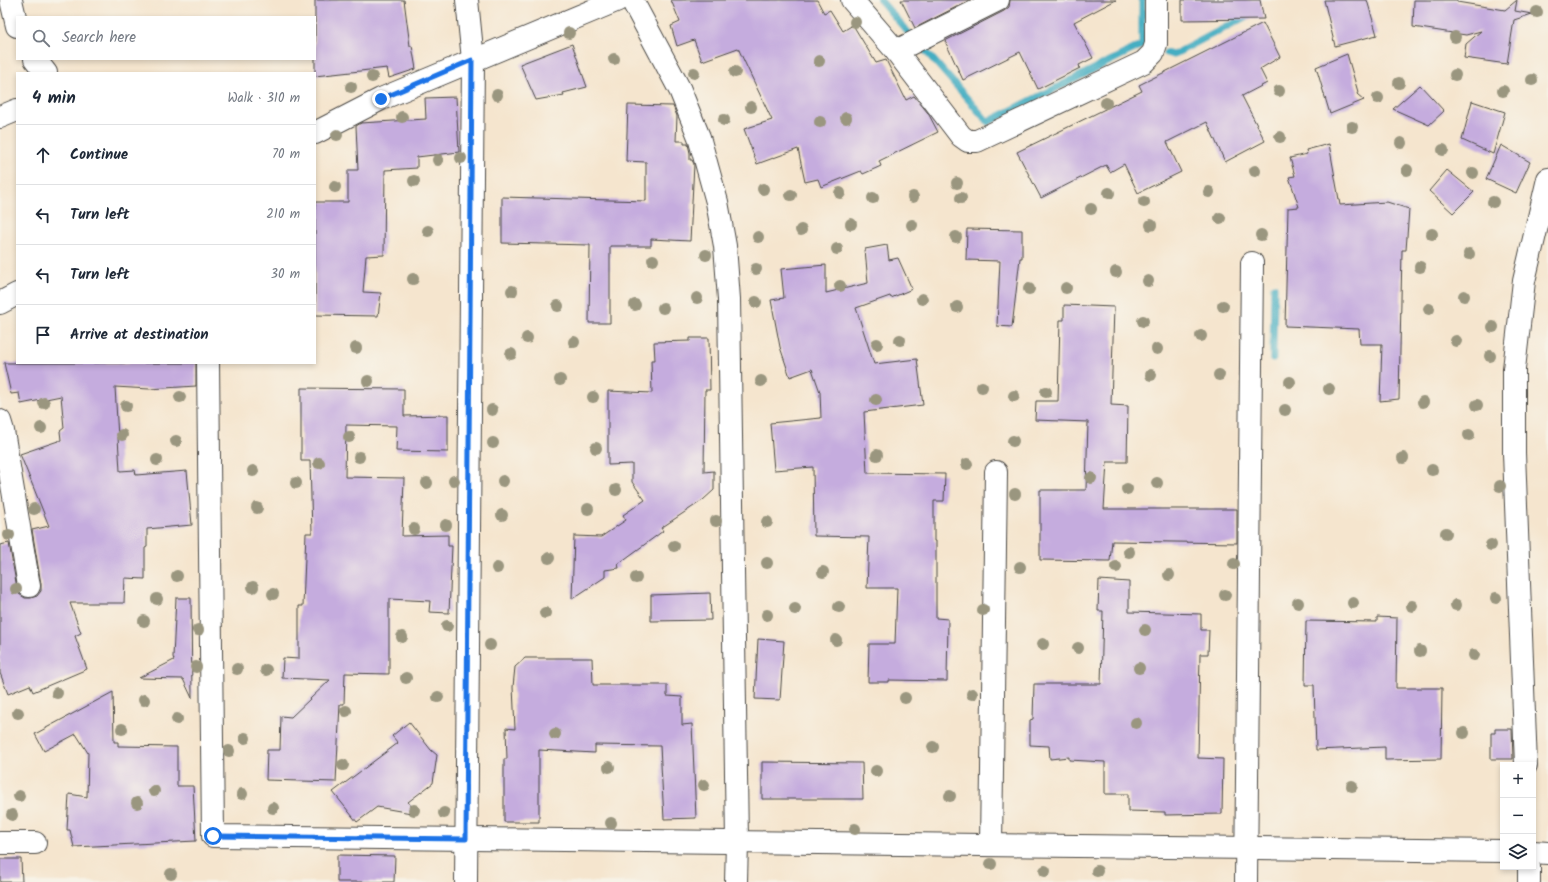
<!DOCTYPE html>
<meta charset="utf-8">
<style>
body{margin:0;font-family:Kalam,sans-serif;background:#f2f2f3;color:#1f2937}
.controls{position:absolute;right:12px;bottom:12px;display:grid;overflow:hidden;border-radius:0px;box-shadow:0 2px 6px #0003}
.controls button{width:36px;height:36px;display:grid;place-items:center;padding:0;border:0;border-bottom:1px solid #e0e1e3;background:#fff;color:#1f2937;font:20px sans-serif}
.stop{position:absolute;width:12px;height:12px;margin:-9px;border:3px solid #1a73e8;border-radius:50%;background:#fff}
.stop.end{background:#1a73e8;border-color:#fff;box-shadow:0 1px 4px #0008}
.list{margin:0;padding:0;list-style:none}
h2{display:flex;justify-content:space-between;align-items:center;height:52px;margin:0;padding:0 16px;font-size:17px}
h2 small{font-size:13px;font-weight:400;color:#747a83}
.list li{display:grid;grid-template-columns:26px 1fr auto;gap:12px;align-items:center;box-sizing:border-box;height:60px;padding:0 16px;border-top:1px solid #e0e1e3}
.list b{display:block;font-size:15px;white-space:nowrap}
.list em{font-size:13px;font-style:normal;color:#747a83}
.icon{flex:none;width:22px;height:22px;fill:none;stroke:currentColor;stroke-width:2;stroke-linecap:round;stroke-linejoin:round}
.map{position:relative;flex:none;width:1548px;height:882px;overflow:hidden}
.search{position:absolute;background:#fff;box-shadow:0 2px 6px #0003;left:16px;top:16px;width:300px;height:44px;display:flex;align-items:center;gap:10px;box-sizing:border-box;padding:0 14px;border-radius:0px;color:#747a83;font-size:15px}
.panel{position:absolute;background:#fff;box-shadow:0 2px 6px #0003;left:16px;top:72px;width:300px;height:292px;border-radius:0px}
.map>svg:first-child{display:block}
</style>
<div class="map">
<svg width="1548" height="882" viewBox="0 0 1548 882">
<rect width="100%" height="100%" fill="#f7f3e8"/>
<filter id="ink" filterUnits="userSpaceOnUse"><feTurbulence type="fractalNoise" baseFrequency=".025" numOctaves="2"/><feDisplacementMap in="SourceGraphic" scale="8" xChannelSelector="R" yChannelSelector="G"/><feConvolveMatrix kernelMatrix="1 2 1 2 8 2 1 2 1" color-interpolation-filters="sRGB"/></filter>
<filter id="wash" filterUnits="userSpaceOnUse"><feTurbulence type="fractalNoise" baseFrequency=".012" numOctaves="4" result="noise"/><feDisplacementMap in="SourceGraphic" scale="16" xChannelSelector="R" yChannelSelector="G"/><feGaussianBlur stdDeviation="0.9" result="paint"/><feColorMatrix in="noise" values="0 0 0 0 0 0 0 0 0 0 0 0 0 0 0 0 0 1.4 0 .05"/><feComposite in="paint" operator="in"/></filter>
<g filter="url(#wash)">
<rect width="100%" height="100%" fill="#f5e5ce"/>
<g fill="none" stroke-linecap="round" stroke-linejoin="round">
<g stroke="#44aec2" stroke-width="7">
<polyline points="880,0 914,39"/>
<polyline points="923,48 988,122 1142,45 1142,0"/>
<polyline points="1166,53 1173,55 1247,16"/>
<polyline points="1273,359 1274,287"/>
</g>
</g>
<g id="blocks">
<g fill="#c5acde">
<polygon points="315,0 404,0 410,46 412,46 416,69 389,78 387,68 315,76"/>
<polygon points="671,0 817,0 824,13 830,10 843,31 853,25 876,63 886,60 906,100 914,96 928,113 938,132 879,161 881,166 863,174 861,171 821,187 818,179 805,182 798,149 757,164 744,129 772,120 738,48 702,61 694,40 677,46 671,26 680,22"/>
<polygon points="901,0 970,0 915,28"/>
<polygon points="1010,0 1116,0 1074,22 1093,58 1079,65 1080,68 1038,89 1020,52 963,80 945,41 1004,11 1009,7"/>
<polygon points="1182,0 1260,0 1264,19 1182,20"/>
<polygon points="1324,0 1367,0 1377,35 1335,46"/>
<polygon points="1414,0 1457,0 1457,2 1505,10 1517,0 1515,11 1532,14 1514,20 1507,64 1464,58 1466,44 1481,31 1466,35 1413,27"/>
<polygon points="1263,23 1280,57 1260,69 1267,83 1242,96 1265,141 1225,162 1207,122 1167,142 1181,172 1138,193 1124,164 1110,172 1106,165 1041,198 1017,152 1142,91 1139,85"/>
<polygon points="572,44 587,87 563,93 564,95 536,100 520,64"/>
<polygon points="1347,54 1358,92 1357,94 1364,100 1330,114 1316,67"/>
<polygon points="1420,85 1444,111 1429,125 1393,109"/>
<polygon points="456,97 459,152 417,157 417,168 385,170 384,255 366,256 363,292 381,293 378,316 315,315 315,202 348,202 348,170 358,170 356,126 361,123 426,119 425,98"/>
<polygon points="1472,101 1505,112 1493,154 1462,140"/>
<polygon points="628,105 673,106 677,116 676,141 684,141 684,144 688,144 690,153 690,160 692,160 694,164 690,241 651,239 651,246 610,246 610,323 589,323 590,245 502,243 502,197 646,201 646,162 626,161"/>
<polygon points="1329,144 1340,205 1387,202 1409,209 1406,250 1402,250 1399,399 1380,401 1382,344 1360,344 1359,329 1285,326 1288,208 1299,207 1289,177 1295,176 1290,158 1307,154 1306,150"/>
<polygon points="1501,145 1530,162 1516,193 1486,179"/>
<polygon points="1447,170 1474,192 1453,213 1429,191"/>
<polygon points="967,229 1022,230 1022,258 1020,258 1012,327 997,326 1000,261 966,260"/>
<polygon points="887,245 889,260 898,258 912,289 891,298 890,296 856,308 874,364 917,359 923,405 864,412 867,473 945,474 944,501 934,501 934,541 936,541 936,618 948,619 947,681 889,680 889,682 868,682 869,644 895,644 897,588 867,588 869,537 814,536 813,467 774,470 770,423 821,418 820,392 812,369 790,377 780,347 771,300 784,298 781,269 826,265 826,293 868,283 865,249"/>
<polygon points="1064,305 1114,307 1111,405 1128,406 1127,462 1107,462 1104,509 1237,509 1237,543 1112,541 1110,561 1040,560 1040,490 1086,490 1088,422 1035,420 1036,401 1058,401 1060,320 1064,320"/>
<polygon points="690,338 709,338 710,390 705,390 704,472 714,471 714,490 703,500 661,528 663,531 618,564 619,568 605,570 605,577 572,599 574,536 601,537 626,520 623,515 645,500 632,482 632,464 608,465 608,391 652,393 651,360 655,360 654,342 690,341"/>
<polygon points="4,363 196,363 196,386 149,389 115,387 120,471 135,470 136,475 187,471 192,525 147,529 147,547 145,548 145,579 125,578 124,603 70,603 81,633 75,636 87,669 33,692 30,685 8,694 0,673 0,545 9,543 17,588 19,594 25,598 31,598 37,596 41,591 41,584 32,530 49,526 20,454 61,440 60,431 64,428 61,396 21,404 19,393 11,394"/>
<polygon points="301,388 404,389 404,416 448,415 448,452 396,451 397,426 346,425 345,477 404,478 402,536 448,535 448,546 452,546 449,613 429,612 430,601 389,599 389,674 345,673 344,704 340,704 336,782 266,780 267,750 280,750 281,716 291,717 330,680 282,678 283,658 299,659 299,606 303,606 306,533 312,533 310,461 301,461"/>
<polygon points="1099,580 1129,582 1129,612 1201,614 1201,630 1209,630 1208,654 1200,654 1198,758 1223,759 1222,814 1165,815 1165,812 1128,811 1128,794 1105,794 1105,762 1069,760 1069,757 1050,759 1049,746 1030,745 1030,720 1033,719 1034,684 1101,684 1103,611 1098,611"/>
<polygon points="710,593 711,620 651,621 651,595"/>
<polygon points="176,598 191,598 192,698 183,679 139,678 174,660 173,657"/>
<polygon points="1377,617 1397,618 1396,688 1442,688 1441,759 1385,760 1385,747 1316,750 1314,685 1305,685 1306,621 1377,622"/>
<polygon points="758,639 784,641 780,700 755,699"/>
<polygon points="525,658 592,658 593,685 667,685 667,696 682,697 682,725 692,724 696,818 664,819 660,746 595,745 595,753 539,750 539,822 504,822 504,759 507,759 506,728 515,729 513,687 515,667"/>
<polygon points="113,692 114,742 118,742 118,746 177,747 177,786 193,786 196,841 74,847 70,830 67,830 69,794 87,797 88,753 76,734 44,751 35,734"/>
<polygon points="409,722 431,750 437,755 433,783 408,802 417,814 377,807 357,822 333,792 398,743 392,736"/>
<polygon points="1495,729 1512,729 1513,759 1491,759 1491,733 1495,733"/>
<polygon points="762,762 862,763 863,799 762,799"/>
<polygon points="337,855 395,856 394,882 337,882"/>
<polygon points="0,859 21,859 22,882 0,882"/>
</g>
</g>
</g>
<g filter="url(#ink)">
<use href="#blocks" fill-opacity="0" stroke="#494743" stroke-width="1"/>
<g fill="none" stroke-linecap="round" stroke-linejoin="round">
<defs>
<g id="minor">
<polyline points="11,0 17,26"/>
<polyline points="632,0 680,90 699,137 717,202 725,246 729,299 737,842 736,882"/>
<polyline points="852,0 896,51 961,136 968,141 977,141 1144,62 1153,53 1156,44 1156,0"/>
<polyline points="896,51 998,0"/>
<polyline points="35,59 46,73"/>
<polyline points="0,117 17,110"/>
<polyline points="315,133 381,99 618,0"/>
<polyline points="0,303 17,294"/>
<polyline points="208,363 213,836 1503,851"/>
<polyline points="0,421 3,431 29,586"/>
<polyline points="1526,765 1514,453 1514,369 1524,281 1548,179"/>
<polyline points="0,843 35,843"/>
<polyline points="991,845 996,472"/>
<polyline points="1533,852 1548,853"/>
<polyline points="466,882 473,60 467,0"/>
<polyline points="1246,882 1252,263"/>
<polyline points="1529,882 1529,867"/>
</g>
</defs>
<use href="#minor" stroke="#494743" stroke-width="24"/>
<use href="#minor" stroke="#fff" stroke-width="22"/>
</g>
<g fill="#9a967f">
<circle cx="1537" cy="12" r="6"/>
<circle cx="855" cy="22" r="6"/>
<circle cx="569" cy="33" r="6"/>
<circle cx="1455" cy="37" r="6"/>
<circle cx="614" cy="59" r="6"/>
<circle cx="819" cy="61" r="6"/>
<circle cx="735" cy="72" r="6"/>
<circle cx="694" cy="73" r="6"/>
<circle cx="1455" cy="75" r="6"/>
<circle cx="372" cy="77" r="6"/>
<circle cx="1532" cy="80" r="6"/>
<circle cx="1399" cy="83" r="6"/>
<circle cx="351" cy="87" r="6"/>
<circle cx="1279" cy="91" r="6"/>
<circle cx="1503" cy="91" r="6"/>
<circle cx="497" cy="95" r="6"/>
<circle cx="1378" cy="98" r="6"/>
<circle cx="1106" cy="103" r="6"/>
<circle cx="751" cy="107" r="6"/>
<circle cx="402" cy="117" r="6"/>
<circle cx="846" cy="118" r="6"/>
<circle cx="724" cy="120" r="6"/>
<circle cx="820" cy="122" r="6"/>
<circle cx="1352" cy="127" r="6"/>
<circle cx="337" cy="135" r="6"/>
<circle cx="1280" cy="137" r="6"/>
<circle cx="1401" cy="143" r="6"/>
<circle cx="1443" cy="150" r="6"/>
<circle cx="461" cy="158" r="6"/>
<circle cx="438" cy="160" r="6"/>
<circle cx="1407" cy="170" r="6"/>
<circle cx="1255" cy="171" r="6"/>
<circle cx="1473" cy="173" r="6"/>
<circle cx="414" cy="181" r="6"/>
<circle cx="957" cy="183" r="6"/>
<circle cx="335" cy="187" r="6"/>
<circle cx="763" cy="189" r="6"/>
<circle cx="1209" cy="192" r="6"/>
<circle cx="840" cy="193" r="6"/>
<circle cx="1109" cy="193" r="6"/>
<circle cx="791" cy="195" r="6"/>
<circle cx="913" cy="197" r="6"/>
<circle cx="873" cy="198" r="6"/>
<circle cx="961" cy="198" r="6"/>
<circle cx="1144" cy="202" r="6"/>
<circle cx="1493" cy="202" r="6"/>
<circle cx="1091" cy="209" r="6"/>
<circle cx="1220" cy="218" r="6"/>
<circle cx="851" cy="224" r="6"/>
<circle cx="912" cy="225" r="6"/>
<circle cx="1151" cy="225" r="6"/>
<circle cx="801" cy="230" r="6"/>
<circle cx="428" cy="231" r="6"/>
<circle cx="1432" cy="234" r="6"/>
<circle cx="1261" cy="235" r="6"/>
<circle cx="758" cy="237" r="6"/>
<circle cx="956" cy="237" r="6"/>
<circle cx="837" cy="249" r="6"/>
<circle cx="1469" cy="254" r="6"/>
<circle cx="706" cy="255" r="6"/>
<circle cx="653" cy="260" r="6"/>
<circle cx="1420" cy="267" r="6"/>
<circle cx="756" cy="269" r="6"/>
<circle cx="1116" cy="272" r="6"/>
<circle cx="413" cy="279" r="6"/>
<circle cx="1148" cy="281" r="6"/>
<circle cx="840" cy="286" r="6"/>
<circle cx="1066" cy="288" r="6"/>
<circle cx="1029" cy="289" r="6"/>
<circle cx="512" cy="291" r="6"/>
<circle cx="1464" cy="296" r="6"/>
<circle cx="697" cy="298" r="6"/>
<circle cx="922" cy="299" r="6"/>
<circle cx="756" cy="302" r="6"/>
<circle cx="635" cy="305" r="6"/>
<circle cx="558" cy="306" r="6"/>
<circle cx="1223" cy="306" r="6"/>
<circle cx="957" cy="307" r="6"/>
<circle cx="663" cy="308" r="6"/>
<circle cx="1429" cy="309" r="6"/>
<circle cx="1143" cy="321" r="6"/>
<circle cx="1493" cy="327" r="6"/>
<circle cx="1201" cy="336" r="6"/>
<circle cx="527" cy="338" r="6"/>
<circle cx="900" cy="340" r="6"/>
<circle cx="1456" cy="341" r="6"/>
<circle cx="574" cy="342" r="6"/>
<circle cx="877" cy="344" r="6"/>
<circle cx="356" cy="348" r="6"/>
<circle cx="1157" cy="349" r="6"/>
<circle cx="511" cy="354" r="6"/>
<circle cx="1490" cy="356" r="6"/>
<circle cx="1151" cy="375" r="6"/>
<circle cx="1219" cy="375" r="6"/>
<circle cx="560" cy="380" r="6"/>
<circle cx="368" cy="381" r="6"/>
<circle cx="761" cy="381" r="6"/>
<circle cx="1290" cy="382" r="6"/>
<circle cx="982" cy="387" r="6"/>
<circle cx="1329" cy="389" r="6"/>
<circle cx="1046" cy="392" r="6"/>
<circle cx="1014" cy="396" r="6"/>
<circle cx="180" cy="397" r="6"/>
<circle cx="593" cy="397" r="6"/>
<circle cx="876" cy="400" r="6"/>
<circle cx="1423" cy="402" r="6"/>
<circle cx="44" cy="403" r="6"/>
<circle cx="1477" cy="405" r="6"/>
<circle cx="126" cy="406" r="6"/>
<circle cx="492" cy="410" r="6"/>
<circle cx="1285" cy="410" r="6"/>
<circle cx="41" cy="428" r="6"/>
<circle cx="122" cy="435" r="6"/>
<circle cx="1469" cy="435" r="6"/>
<circle cx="349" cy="437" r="6"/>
<circle cx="176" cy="441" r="6"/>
<circle cx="1013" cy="441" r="6"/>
<circle cx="493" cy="443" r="6"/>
<circle cx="596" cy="448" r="6"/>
<circle cx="877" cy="455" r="6"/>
<circle cx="359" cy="457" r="6"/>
<circle cx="1403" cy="458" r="6"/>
<circle cx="157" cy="460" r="6"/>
<circle cx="319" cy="463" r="6"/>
<circle cx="967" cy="464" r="6"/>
<circle cx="1432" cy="470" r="6"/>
<circle cx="253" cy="471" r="6"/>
<circle cx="1091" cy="478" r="6"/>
<circle cx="454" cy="481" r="6"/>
<circle cx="503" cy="481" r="6"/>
<circle cx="296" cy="483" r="6"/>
<circle cx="427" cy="483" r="6"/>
<circle cx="1157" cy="483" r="6"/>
<circle cx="1500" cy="486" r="6"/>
<circle cx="1127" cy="489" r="6"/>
<circle cx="616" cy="490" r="6"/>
<circle cx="1015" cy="494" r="6"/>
<circle cx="257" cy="508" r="6"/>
<circle cx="34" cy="509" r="6"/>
<circle cx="588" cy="509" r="6"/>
<circle cx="502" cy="515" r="6"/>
<circle cx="716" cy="521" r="6"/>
<circle cx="767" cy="522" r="6"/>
<circle cx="446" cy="525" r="6"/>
<circle cx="414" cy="529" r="6"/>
<circle cx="1446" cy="533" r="6"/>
<circle cx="9" cy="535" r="6"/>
<circle cx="1491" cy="545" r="6"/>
<circle cx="674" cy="546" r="6"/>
<circle cx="1129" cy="552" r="6"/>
<circle cx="549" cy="558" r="6"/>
<circle cx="767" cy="563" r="6"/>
<circle cx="1234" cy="564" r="6"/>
<circle cx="1020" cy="567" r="6"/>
<circle cx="1116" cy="567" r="6"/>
<circle cx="497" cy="568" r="6"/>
<circle cx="823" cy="572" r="6"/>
<circle cx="1169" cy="575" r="6"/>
<circle cx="177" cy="576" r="6"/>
<circle cx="636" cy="578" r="6"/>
<circle cx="253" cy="587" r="6"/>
<circle cx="16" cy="589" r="6"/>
<circle cx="273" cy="594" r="6"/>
<circle cx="1225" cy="595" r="6"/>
<circle cx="1496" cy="598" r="6"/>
<circle cx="157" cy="599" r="6"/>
<circle cx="1298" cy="603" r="6"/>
<circle cx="1353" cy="603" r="6"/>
<circle cx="1456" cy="605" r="6"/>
<circle cx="1412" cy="606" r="6"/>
<circle cx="839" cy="607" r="6"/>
<circle cx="795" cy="609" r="6"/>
<circle cx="983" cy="610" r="6"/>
<circle cx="545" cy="613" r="6"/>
<circle cx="767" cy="615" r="6"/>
<circle cx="144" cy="621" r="6"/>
<circle cx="447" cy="626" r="6"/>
<circle cx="198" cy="630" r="6"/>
<circle cx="1145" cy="630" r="6"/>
<circle cx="402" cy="637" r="6"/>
<circle cx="836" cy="640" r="6"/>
<circle cx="1043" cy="644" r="6"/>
<circle cx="490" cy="645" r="6"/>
<circle cx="1078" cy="648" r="6"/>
<circle cx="1420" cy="651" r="6"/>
<circle cx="1474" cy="655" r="6"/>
<circle cx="196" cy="667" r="6"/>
<circle cx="1139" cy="668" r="6"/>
<circle cx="237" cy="669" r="6"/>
<circle cx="266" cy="670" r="6"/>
<circle cx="406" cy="678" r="6"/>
<circle cx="57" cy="693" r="6"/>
<circle cx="972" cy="694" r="6"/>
<circle cx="438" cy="697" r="6"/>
<circle cx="905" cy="698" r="6"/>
<circle cx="144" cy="700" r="6"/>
<circle cx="346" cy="711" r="6"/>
<circle cx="18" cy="713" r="6"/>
<circle cx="177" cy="719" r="6"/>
<circle cx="1136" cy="723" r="6"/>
<circle cx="122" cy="729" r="6"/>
<circle cx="1464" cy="733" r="6"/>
<circle cx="555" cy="734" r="6"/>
<circle cx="245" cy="738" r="6"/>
<circle cx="933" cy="747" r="6"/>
<circle cx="229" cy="751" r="6"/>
<circle cx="343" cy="765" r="6"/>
<circle cx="609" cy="767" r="6"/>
<circle cx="876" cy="771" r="6"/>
<circle cx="704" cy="785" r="6"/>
<circle cx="1352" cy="786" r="6"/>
<circle cx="154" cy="791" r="6"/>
<circle cx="242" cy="794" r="6"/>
<circle cx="19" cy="796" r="6"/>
<circle cx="950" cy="796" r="6"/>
<circle cx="137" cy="803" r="6"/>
<circle cx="273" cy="808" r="6"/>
<circle cx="414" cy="810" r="6"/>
<circle cx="444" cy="813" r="6"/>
<circle cx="12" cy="815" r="6"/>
<circle cx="611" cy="823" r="6"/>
<circle cx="855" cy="829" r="6"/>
<circle cx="991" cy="864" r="6"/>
<circle cx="1045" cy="871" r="6"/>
<circle cx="1097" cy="871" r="6"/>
<circle cx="171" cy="874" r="6"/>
</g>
</g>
<g fill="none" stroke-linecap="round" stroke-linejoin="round" filter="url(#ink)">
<polyline stroke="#1a73e8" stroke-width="5" points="213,836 466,839 472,60 381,99"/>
</g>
</svg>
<div class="controls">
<button>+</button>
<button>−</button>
<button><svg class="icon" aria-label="layers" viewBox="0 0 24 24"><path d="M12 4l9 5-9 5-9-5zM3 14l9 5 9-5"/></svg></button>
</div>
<div class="stop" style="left:213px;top:836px"></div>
<div class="stop end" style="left:381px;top:99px"></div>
<div class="search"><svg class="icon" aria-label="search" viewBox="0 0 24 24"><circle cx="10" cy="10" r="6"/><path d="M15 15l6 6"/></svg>Search here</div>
<section class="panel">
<h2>4 min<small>Walk · 310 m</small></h2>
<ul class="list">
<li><svg class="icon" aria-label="ahead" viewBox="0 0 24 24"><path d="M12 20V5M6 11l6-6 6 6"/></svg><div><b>Continue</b></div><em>70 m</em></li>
<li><svg class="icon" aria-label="left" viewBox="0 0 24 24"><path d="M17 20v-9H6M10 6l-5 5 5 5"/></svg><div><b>Turn left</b></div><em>210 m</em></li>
<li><svg class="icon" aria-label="left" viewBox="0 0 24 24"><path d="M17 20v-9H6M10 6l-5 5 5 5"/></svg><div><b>Turn left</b></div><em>30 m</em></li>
<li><svg class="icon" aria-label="arrive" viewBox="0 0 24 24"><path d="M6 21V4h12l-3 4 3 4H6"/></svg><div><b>Arrive at destination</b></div></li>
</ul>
</section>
</div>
